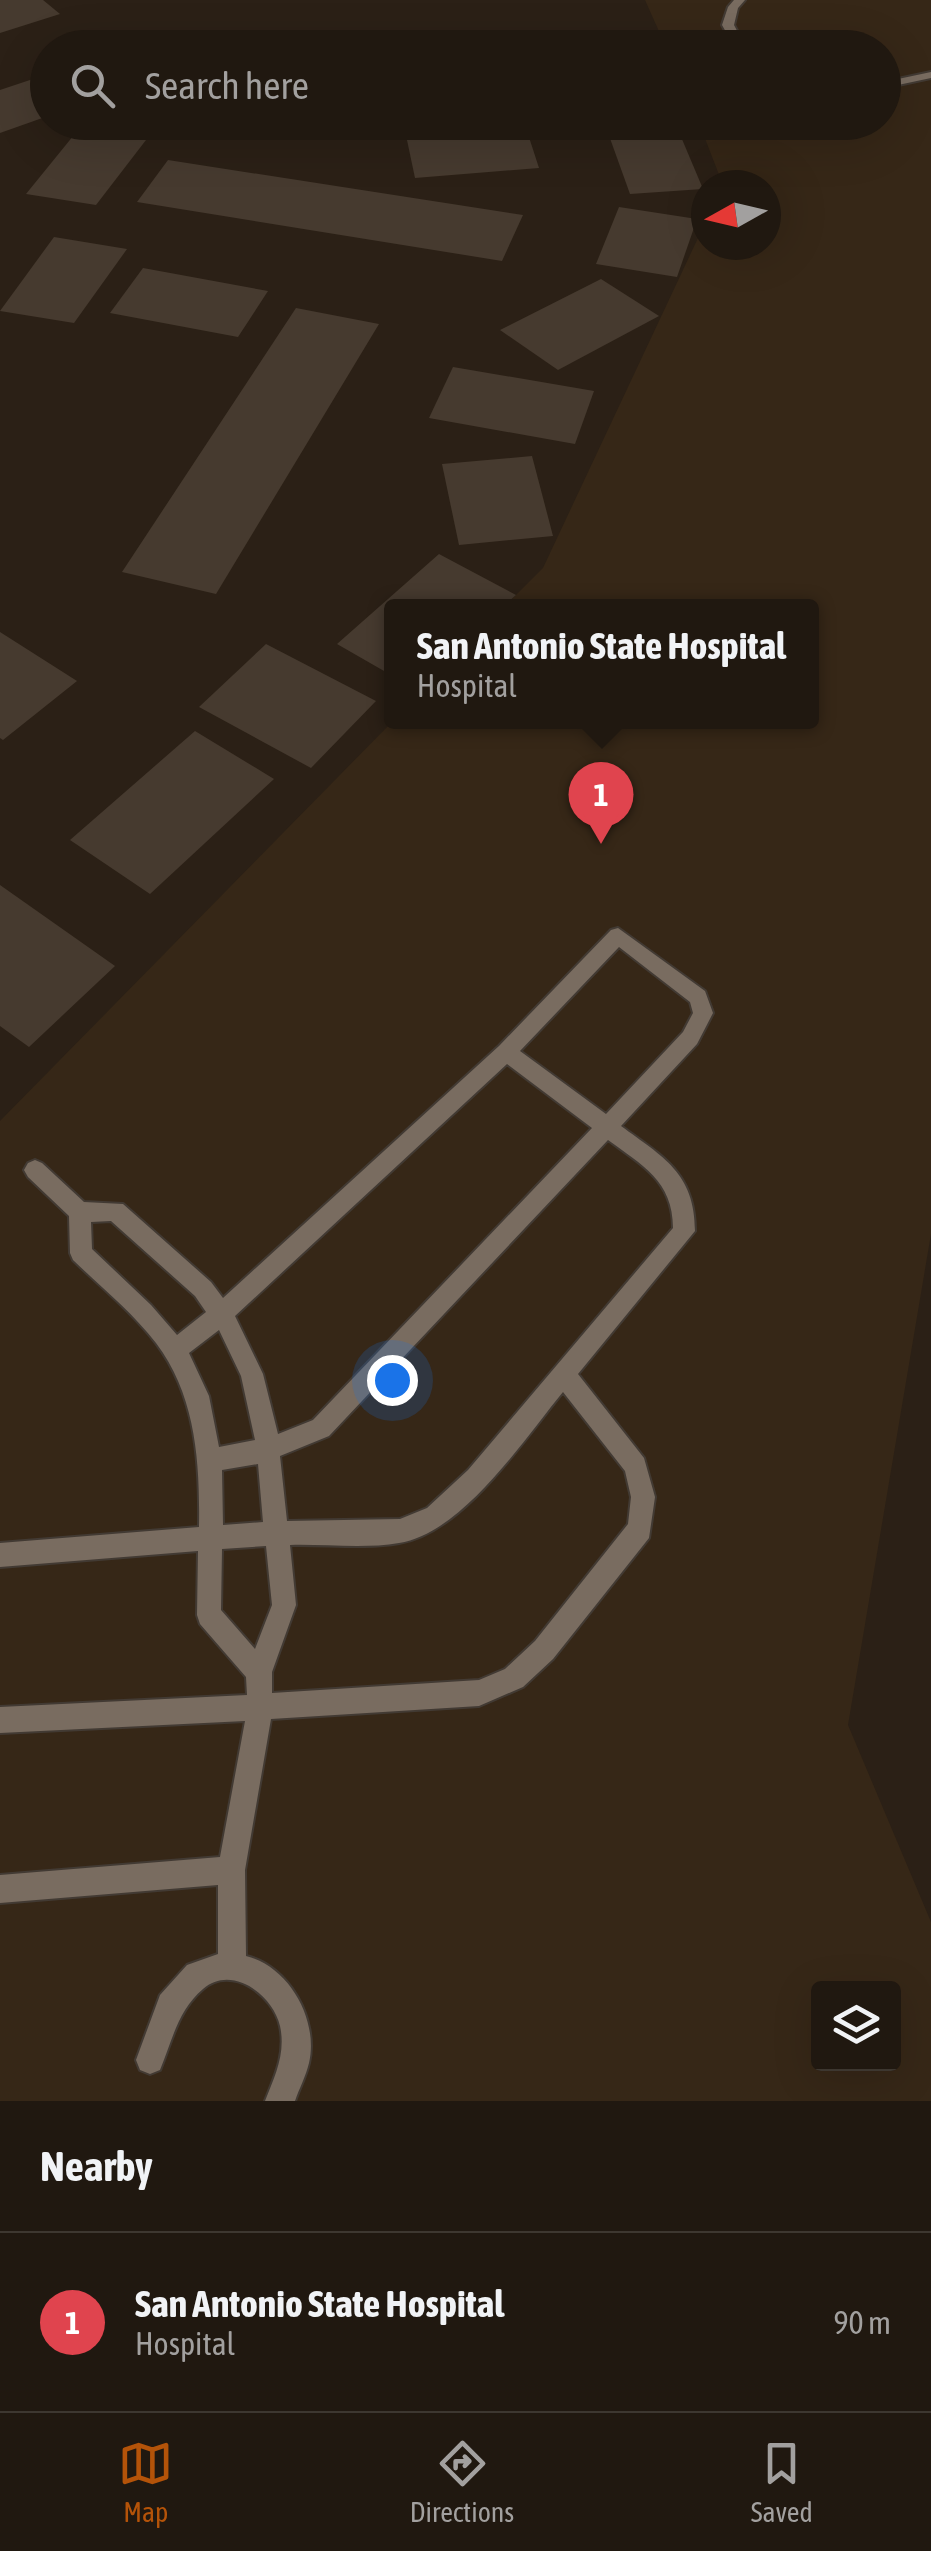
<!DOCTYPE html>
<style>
body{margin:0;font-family:"Asap Condensed",sans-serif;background:#2d251e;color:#f1f3f6}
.controls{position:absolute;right:30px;bottom:30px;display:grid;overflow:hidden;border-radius:10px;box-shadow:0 10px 40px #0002}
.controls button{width:90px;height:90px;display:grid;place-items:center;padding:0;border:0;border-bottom:2px solid #3d3730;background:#201810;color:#f1f3f6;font:50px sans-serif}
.compass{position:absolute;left:691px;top:170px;width:90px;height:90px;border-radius:50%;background:#201810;box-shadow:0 10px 40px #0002;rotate:262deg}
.you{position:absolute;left:392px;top:1380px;width:35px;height:35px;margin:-25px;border:8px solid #fff;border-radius:50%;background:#1a73e8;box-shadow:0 0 0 15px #1a73e833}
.badge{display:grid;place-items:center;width:65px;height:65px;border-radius:50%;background:#b45309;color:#fff;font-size:32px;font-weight:700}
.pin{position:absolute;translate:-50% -82px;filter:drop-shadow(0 2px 5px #0008)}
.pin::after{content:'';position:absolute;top:52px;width:35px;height:30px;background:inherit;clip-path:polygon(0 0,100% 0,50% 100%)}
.popup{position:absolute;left:384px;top:599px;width:435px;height:130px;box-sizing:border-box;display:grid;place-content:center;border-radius:10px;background:#201810;filter:drop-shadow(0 2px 8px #0005);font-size:32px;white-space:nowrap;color:#a2a09f}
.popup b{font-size:38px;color:#f1f3f6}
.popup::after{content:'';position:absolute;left:50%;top:100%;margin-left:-20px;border:20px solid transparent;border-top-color:#201810}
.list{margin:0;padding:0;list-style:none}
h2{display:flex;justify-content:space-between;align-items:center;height:130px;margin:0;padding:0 40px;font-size:42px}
h2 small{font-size:32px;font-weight:400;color:#a2a09f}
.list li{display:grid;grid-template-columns:65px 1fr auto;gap:30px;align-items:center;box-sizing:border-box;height:180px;padding:0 40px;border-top:2px solid #3d3730}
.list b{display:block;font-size:38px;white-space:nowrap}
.list p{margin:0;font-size:32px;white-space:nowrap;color:#a2a09f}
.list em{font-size:32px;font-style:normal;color:#a2a09f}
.icon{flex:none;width:55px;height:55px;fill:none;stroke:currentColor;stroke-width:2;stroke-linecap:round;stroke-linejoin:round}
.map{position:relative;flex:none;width:931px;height:2101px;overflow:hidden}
.search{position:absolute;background:#201810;box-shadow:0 10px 40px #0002;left:30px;right:30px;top:30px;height:110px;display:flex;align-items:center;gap:25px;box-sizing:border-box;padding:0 35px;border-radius:55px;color:#a2a09f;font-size:38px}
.sheet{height:310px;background:#201810}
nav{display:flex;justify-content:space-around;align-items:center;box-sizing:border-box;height:140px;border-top:2px solid #3d3730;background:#201810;font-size:28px;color:#a2a09f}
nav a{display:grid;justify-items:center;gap:5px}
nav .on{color:#b45309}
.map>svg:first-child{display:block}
</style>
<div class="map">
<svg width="931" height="2101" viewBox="0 0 931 2101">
<rect width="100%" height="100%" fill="#2b2016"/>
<path fill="#362717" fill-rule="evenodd" d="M645 0H931V1234L848 1725 931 1922V2101H0V1121L392 722H811V606H505L543 568 706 221V245H766V185H723L699 123 884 122V48L666 47ZM818 1988H894V2064H818Z"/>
<g fill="#463a2f">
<polygon points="0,0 43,0 60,14 0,33"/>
<polygon points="48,74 48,116 0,133 0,90"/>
<polygon points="676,125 703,189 630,194 607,130"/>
<polygon points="78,130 146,140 96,205 26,194"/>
<polygon points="527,131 539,168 415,178 407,140"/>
<polygon points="168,160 523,215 502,261 137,202"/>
<polygon points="619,207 697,219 677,277 596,264"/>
<polygon points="54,237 127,249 74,323 0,311"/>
<polygon points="143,268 268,291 238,337 110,313"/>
<polygon points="601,279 659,316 558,370 500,330"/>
<polygon points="296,308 379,324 216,594 122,572"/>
<polygon points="453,367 594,391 575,444 429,418"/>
<polygon points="532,456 553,536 459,545 442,464"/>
<polygon points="439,554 516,595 504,606 391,606 391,675 337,644"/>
<polygon points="0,632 77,681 3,740 0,738"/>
<polygon points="266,644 376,701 311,768 199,707"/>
<polygon points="195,731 274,779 150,894 70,840"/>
<polygon points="0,885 115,966 29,1047 0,1026"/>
</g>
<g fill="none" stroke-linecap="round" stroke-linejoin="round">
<defs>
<g id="service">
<polygon points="734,0 745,0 738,8 734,25 746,48 735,48 722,25 728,7"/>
<polygon points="931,72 931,78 884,88 884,82"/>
<path d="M618 928 705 991 713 1013 697 1044 621 1126C663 1157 695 1173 695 1231L578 1374 644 1458 655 1497 649 1538 553 1659 523 1687 479 1706 271 1719 245 1870 246 1956C289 1966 319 2020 309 2063 306 2076 299 2089 295 2101H265C275 2076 286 2053 280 2026 273 1995 232 1964 203 1989 178 2010 172 2041 160 2070L150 2074 140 2070 136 2060 160 1995 187 1965 218 1954V1885L0 1903V1875L220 1857 245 1721 0 1733V1707L247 1695 246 1677 200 1624 197 1615 198 1551 0 1567V1543L199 1527C200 1462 196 1396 156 1343 132 1312 101 1287 73 1260L70 1253 69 1216 28 1177 24 1170 28 1163 35 1160 42 1163 84 1202 123 1204 211 1282 223 1298 499 1046 611 930ZM619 947 690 1002 693 1013 683 1032 606 1114 520 1051ZM507 1064 592 1128 313 1420 278 1434 263 1374 235 1316ZM608 1140C642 1165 673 1181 673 1228L468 1470 427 1508 400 1519 287 1521 280 1456 329 1436ZM111 1221 195 1296 206 1312 177 1335 151 1305 92 1249 91 1222ZM219 1330 241 1376 255 1440 219 1447 209 1396 189 1353ZM563 1392 625 1471 631 1497 628 1524 535 1641 505 1669 479 1680 272 1693V1672L296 1605 290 1545C325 1544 365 1549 399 1543 463 1533 524 1439 563 1392ZM258 1464 263 1522 223 1525 222 1470ZM266 1546 272 1605 255 1649 221 1610 222 1549Z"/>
</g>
</defs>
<use href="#service" stroke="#423a33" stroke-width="4"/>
<use href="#service" fill="#796c60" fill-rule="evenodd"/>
</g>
</svg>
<div class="controls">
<button><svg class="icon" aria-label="layers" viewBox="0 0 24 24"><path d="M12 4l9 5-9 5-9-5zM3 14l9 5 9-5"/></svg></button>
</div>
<svg class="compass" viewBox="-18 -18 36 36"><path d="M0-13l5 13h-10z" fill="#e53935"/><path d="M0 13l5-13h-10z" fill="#a2a09f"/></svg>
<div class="you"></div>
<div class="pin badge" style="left:601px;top:844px;background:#e0444e">1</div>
<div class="popup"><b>San Antonio State Hospital</b>Hospital</div>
<div class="search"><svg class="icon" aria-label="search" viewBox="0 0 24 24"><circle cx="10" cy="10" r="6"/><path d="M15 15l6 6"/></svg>Search here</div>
</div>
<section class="sheet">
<h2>Nearby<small></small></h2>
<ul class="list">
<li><span class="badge" style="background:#e0444e">1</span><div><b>San Antonio State Hospital</b><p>Hospital</p></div><em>90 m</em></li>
</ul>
</section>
<nav>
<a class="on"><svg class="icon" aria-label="map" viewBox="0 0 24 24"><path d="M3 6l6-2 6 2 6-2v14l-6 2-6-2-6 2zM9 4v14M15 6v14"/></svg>Map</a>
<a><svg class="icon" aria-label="directions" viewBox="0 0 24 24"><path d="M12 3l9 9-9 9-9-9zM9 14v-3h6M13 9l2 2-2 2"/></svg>Directions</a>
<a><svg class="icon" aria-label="saved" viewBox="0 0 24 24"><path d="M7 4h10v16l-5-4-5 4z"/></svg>Saved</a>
</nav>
